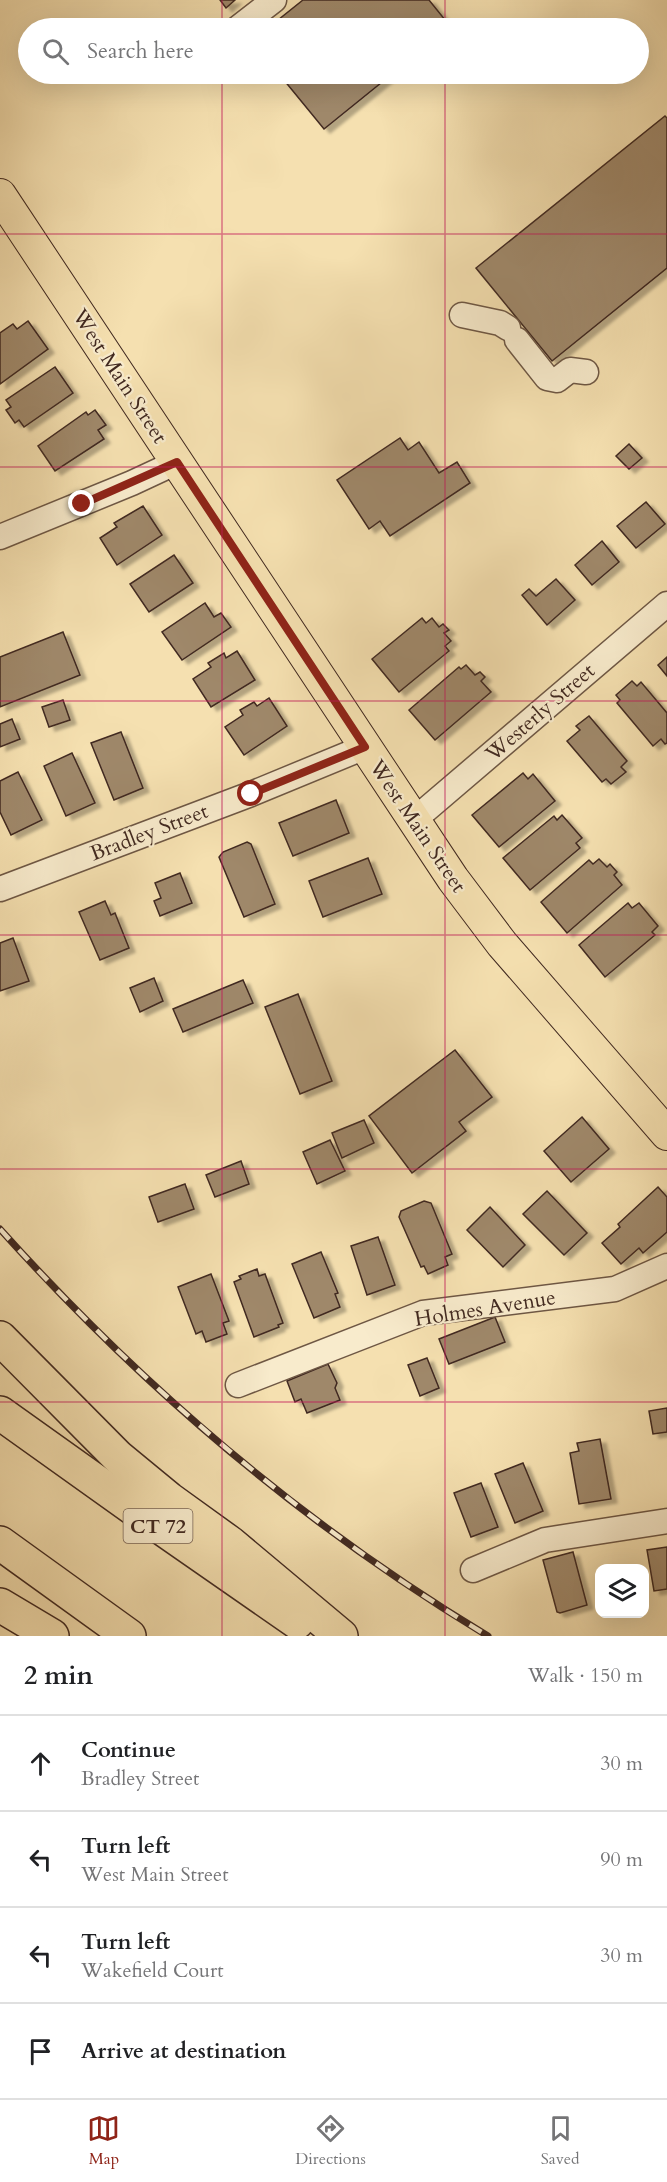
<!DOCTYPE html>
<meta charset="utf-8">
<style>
body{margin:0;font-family:Cardo,serif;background:#f2f2f2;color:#202124}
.controls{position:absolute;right:18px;bottom:18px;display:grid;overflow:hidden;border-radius:12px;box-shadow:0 6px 24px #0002}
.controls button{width:54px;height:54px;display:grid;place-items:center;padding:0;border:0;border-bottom:2px solid #e0e0e0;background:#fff;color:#202124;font:30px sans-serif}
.stop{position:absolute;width:18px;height:18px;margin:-14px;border:4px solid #8f2418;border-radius:50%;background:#fff}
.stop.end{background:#8f2418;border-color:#fff;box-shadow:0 2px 6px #0008}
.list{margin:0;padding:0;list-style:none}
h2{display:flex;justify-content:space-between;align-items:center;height:78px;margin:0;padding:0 24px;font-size:26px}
h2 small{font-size:20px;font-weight:400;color:#757577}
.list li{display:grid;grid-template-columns:39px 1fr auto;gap:18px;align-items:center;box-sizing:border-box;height:96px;padding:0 24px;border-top:2px solid #e0e0e0}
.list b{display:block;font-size:22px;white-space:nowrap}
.list p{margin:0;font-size:20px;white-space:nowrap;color:#757577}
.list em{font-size:20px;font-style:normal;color:#757577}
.icon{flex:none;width:33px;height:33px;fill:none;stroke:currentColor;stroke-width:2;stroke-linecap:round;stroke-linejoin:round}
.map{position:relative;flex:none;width:667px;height:1636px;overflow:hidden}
.search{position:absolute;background:#fff;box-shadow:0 6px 24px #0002;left:18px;right:18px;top:18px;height:66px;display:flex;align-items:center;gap:15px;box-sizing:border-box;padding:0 21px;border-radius:33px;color:#757577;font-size:22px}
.sheet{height:462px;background:#fff}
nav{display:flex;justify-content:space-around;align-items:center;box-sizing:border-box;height:84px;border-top:2px solid #e0e0e0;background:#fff;font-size:16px;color:#757577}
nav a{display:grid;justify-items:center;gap:3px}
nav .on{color:#8f2418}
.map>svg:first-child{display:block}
</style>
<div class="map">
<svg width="667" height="1636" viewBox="0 0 667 1636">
<defs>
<filter id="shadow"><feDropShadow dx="6" dy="4" stdDeviation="1.5" flood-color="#0004"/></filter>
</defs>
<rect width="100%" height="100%" fill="#f5e0b0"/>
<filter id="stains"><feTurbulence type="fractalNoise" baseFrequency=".00333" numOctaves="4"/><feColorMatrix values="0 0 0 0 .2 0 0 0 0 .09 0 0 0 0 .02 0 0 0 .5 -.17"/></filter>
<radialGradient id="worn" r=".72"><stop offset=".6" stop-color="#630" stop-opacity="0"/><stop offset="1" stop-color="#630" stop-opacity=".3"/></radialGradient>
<g fill="#9f886b" stroke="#412920" stroke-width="1.5" filter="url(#shadow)">
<polygon points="220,0 235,0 226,8"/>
<polygon points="303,0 429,0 450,26 447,28 268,28"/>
<polygon points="279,74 392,74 324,129"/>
<polygon points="665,116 667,118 667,268 552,361 476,268"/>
<polygon points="28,321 48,349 0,384 0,333 13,324 17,329"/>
<polygon points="55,367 73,393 24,427 19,420 15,423 6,410 11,407 6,400"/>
<polygon points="95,410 106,425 98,430 104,439 55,471 38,446 86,412 88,415"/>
<polygon points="400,438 408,450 419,442 439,473 457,462 470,483 390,536 380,521 369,529 337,480"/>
<polygon points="629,444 642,458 629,469 616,456"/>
<polygon points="646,502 665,524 636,548 617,526"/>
<polygon points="143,506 162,535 117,565 100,538 117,527 114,523"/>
<polygon points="602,541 619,562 592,585 575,565"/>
<polygon points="174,555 193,583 149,612 130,584"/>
<polygon points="556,579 575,600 547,625 522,595 529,589 536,596"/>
<polygon points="205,603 214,617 221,613 231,627 182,660 162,632"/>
<polygon points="422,618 426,623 432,618 439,627 443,624 449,630 444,633 451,641 445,646 449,651 399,692 372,659"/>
<polygon points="63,632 80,675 0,707 0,657"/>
<polygon points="237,651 255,680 211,707 193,679 211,667 208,663 224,653 226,658"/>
<polygon points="667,657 667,676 658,665"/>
<polygon points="466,665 475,675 480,672 485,677 481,681 491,692 435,740 409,710 459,667 461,669"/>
<polygon points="632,681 637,686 641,682 667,713 667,743 665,744 661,739 653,746 617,703 620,700 616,695"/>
<polygon points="269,698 287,726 244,755 225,727 243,715 240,710 254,702 257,706"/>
<polygon points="63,700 70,720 49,727 42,707"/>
<polygon points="589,716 627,761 621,767 626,772 611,784 606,779 602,782 567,741 580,730 576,726"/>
<polygon points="12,719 20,739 0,747 0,724"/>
<polygon points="121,732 143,788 114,800 91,743"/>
<polygon points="72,753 95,803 66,816 44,766"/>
<polygon points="18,772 42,820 11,835 0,812 0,781"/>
<polygon points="523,773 528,779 533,774 555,801 499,847 472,815"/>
<polygon points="336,800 349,833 293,856 279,823"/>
<polygon points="562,815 582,838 576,843 580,848 530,890 503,858 554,816 557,820"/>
<polygon points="247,842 251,844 275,904 244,917 219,857 223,852"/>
<polygon points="368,858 382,894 323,917 309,881"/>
<polygon points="599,859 607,867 610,864 617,872 614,875 622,885 567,933 541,902 589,860 593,864"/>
<polygon points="180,873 192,903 160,916 154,901 161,898 155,883"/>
<polygon points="105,901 111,915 115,913 129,948 100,960 79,912"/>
<polygon points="628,903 632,908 639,903 658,926 652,932 655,935 605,977 579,945"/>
<polygon points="13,938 29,981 0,991 0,943"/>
<polygon points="154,978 163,1001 140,1012 130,988"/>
<polygon points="243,980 253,1003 183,1032 173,1009"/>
<polygon points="298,994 332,1081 300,1094 265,1007"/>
<polygon points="455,1050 492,1097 459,1122 466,1131 412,1173 369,1116"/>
<polygon points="582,1117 609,1149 571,1182 544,1151"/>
<polygon points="364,1120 374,1143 342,1158 332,1133"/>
<polygon points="330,1140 345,1171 317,1184 303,1152"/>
<polygon points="241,1161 249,1184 215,1197 206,1175"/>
<polygon points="185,1184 194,1209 158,1222 149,1197"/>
<polygon points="658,1187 667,1197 667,1232 643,1253 639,1248 621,1264 602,1243 620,1227 618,1224"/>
<polygon points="547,1191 587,1233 564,1255 523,1214"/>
<polygon points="424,1201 431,1203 452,1254 445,1257 448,1265 428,1274 424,1266 421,1267 399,1217 401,1211"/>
<polygon points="490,1207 525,1245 503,1267 467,1230"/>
<polygon points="378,1237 395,1285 367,1295 351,1246"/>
<polygon points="321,1252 338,1293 335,1294 340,1307 314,1318 292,1264"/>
<polygon points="257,1269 259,1276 265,1274 283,1323 278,1325 279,1327 254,1337 234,1282 241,1279 239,1276"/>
<polygon points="211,1274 229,1321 223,1323 227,1334 206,1342 202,1331 196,1334 178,1287"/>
<polygon points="495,1317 505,1342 449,1364 439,1339"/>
<polygon points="427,1358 439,1388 420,1396 408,1365"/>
<polygon points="328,1364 337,1383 335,1388 340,1400 307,1413 301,1399 295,1402 287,1381"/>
<polygon points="667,1408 667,1432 653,1434 649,1411"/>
<polygon points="600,1439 611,1499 579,1504 570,1453 579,1451 577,1443"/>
<polygon points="523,1463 543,1511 515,1523 495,1474"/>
<polygon points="481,1483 498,1527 471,1537 454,1493"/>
<polygon points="667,1547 667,1589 654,1591 647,1550"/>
<polygon points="573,1552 587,1605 560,1613 557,1612 543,1560"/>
</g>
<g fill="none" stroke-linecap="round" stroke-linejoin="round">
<defs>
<g id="minor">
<polyline points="238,28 274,0"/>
<polyline points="462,315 500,323 508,328"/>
<polyline points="517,340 547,378 557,380 570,370 586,372"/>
<polyline points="0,537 132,483 177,462"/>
<polyline points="414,820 667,604"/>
<polyline points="0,889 251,794 365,747"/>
<polyline points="238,1385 423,1313 615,1289 667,1266"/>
<polyline points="473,1570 545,1540 667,1521"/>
</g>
<polyline id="major" points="0,195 453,879 502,944 667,1134"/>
<g id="highway">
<polyline points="0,1338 118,1457 169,1499 230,1543 341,1636"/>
<polyline points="0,1413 136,1510 297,1622"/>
<polyline points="0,1543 129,1636"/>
<polyline points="0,1605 52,1636"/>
</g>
</defs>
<use href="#minor" stroke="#6e5744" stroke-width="27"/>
<use href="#major" stroke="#412920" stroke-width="34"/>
<use href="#highway" stroke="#412920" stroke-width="36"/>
<use href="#minor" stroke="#f8ebcc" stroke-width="24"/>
<use href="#major" stroke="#f5e0b0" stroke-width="32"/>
<use href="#highway" stroke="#f5e0b0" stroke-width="33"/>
<defs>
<path id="rail" d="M0 1229C142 1387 307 1527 488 1636"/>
</defs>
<use href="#rail" stroke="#412920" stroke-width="7"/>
<use href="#rail" stroke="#f8ebcc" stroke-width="4.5" stroke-dasharray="14" stroke-linecap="butt"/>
</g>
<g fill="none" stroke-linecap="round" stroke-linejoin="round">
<polyline stroke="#8f2418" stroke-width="8" points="82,504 177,462 365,747 251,794"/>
</g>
<path fill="none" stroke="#c2185b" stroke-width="1.5" stroke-opacity="0.55" d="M222 0V28M445 0V28M222 74V1636M445 74V1636M0 234H667M0 467H667M0 701H667M0 935H667M0 1169H667M0 1402H667"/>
<g text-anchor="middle" stroke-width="4.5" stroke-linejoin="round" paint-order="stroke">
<rect fill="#f8ebcc" stroke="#786354" stroke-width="1.5" x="123.5" y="1509" width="69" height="34" rx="4.5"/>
<g font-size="20" font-weight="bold" fill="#412920">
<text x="158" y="1533">CT 72</text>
</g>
<g font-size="21" fill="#412920" stroke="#f8ebcc">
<text transform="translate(120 376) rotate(57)" y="7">West Main Street</text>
<text transform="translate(540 712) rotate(-41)" y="7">Westerly Street</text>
<text transform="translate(418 826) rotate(56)" y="7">West Main Street</text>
<text transform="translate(149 832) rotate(-21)" y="7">Bradley Street</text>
<text transform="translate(485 1308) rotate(-9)" y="7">Holmes Avenue</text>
</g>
</g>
<rect width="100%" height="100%" filter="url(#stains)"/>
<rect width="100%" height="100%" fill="url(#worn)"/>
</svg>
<div class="controls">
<button><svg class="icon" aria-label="layers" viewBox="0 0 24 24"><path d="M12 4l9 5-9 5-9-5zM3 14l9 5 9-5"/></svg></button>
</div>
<div class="stop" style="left:251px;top:794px"></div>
<div class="stop end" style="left:82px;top:504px"></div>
<div class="search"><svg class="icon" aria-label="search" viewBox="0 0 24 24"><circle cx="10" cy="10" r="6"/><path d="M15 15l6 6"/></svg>Search here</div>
</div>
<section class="sheet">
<h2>2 min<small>Walk · 150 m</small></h2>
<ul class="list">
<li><svg class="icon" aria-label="ahead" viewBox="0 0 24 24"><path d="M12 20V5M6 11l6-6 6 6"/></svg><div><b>Continue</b><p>Bradley Street</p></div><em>30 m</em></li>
<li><svg class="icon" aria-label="left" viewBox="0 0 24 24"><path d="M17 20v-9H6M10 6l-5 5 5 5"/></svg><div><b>Turn left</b><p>West Main Street</p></div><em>90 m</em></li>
<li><svg class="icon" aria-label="left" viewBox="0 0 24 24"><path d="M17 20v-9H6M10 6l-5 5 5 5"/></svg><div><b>Turn left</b><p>Wakefield Court</p></div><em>30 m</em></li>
<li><svg class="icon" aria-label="arrive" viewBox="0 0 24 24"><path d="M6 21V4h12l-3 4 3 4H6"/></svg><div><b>Arrive at destination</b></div></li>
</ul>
</section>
<nav>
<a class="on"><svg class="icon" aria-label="map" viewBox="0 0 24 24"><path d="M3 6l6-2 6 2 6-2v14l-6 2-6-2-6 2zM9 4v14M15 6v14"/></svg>Map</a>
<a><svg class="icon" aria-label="directions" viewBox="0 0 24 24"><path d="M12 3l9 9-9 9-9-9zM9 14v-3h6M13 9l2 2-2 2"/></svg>Directions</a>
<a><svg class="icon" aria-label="saved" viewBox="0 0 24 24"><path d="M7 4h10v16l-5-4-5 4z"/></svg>Saved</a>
</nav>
